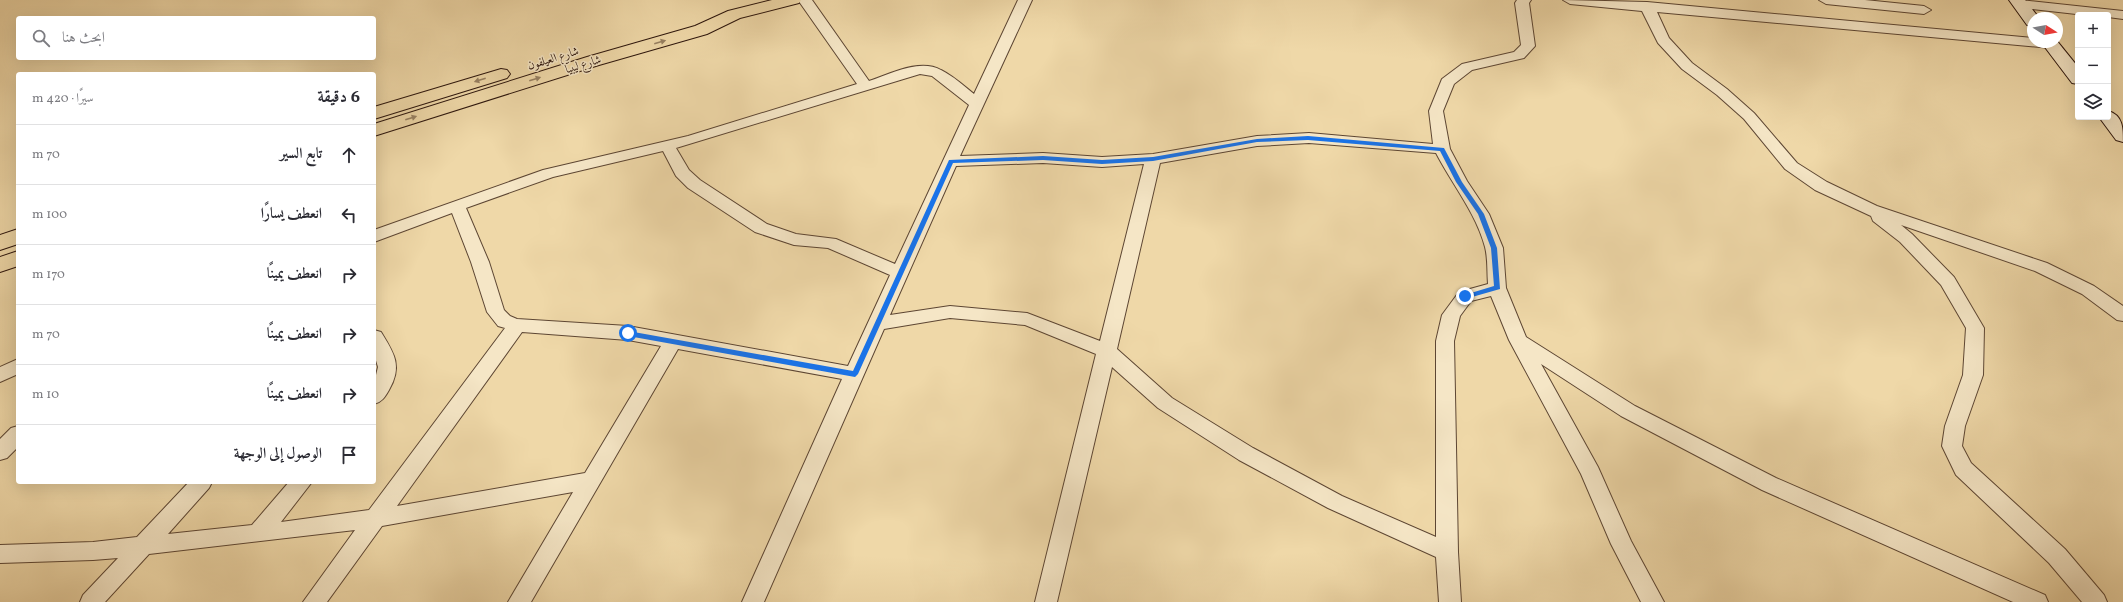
<!DOCTYPE html>
<html lang="ar">
<meta charset="utf-8">
<style>
body{margin:0;font-family:Vollkorn,Amiri,serif;background:#f7f7f7;color:#2b2b33;direction:rtl}
.controls{position:absolute;right:12px;top:12px;display:grid;overflow:hidden;border-radius:4px;box-shadow:0 4px 16px #0002}
.controls button{width:36px;height:36px;display:grid;place-items:center;padding:0;border:0;border-bottom:1px solid #e1e1e2;background:#fff;color:#2b2b33;font:20px sans-serif}
.compass{position:absolute;left:2027px;top:12px;width:36px;height:36px;border-radius:50%;background:#fff;box-shadow:0 4px 16px #0002;rotate:101deg}
.stop{position:absolute;width:12px;height:12px;margin:-9px;border:3px solid #1a73e8;border-radius:50%;background:#fff}
.stop.end{background:#1a73e8;border-color:#fff;box-shadow:0 1px 4px #0008}
.list{margin:0;padding:0;list-style:none}
h2{display:flex;justify-content:space-between;align-items:center;height:52px;margin:0;padding:0 16px;font-size:17px}
h2 small{font-size:13px;font-weight:400;color:#7c7c81}
.list li{display:grid;grid-template-columns:26px 1fr auto;gap:12px;align-items:center;box-sizing:border-box;height:60px;padding:0 16px;border-top:1px solid #e1e1e2}
.list b{display:block;font-size:15px;white-space:nowrap}
.list em{font-size:13px;font-style:normal;color:#7c7c81}
.icon{flex:none;width:22px;height:22px;fill:none;stroke:currentColor;stroke-width:2;stroke-linecap:round;stroke-linejoin:round}
.map{position:relative;flex:none;width:2123px;height:602px;overflow:hidden;direction:ltr}
.search{position:absolute;background:#fff;box-shadow:0 4px 16px #0002;left:16px;top:16px;width:360px;height:44px;display:flex;align-items:center;gap:10px;box-sizing:border-box;padding:0 14px;border-radius:4px;color:#7c7c81;font-size:15px}
.panel{position:absolute;background:#fff;box-shadow:0 4px 16px #0002;left:16px;top:72px;width:360px;height:412px;border-radius:4px;direction:rtl}
.map>svg:first-child{display:block}
</style>
<div class="map">
<svg width="2123" height="602" viewBox="0 0 2123 602">
<rect width="100%" height="100%" fill="#efd8a8"/>
<filter id="stains"><feTurbulence type="fractalNoise" baseFrequency=".005" numOctaves="4"/><feColorMatrix values="0 0 0 0 .2 0 0 0 0 .09 0 0 0 0 .02 0 0 0 .5 -.17"/></filter>
<radialGradient id="worn" r=".72"><stop offset=".6" stop-color="#630" stop-opacity="0"/><stop offset="1" stop-color="#630" stop-opacity=".3"/></radialGradient>
<g fill="none" stroke-linecap="round" stroke-linejoin="round">
<defs>
<g id="street">
<path d="M798 0H812L869 81C890 74 920 58 941 70 953 76 964 86 974 94L1018 0H1032L960 156 1043 153 1102 157 1153 154 1257 136 1309 133 1433 144 1429 111 1442 79 1462 64 1514 52 1521 45 1515 3 1517 0H1531L1529 3 1535 46 1524 58 1472 70 1454 84 1443 111 1450 149 1467 181 1489 214 1503 248 1506 288 1526 337 1635 406 1776 478 2045 595 2048 602H2013L1762 490 1621 416 1541 364 1598 467 1631 541 1664 602H1641L1611 544 1581 474 1509 340 1491 296 1471 301 1460 316 1454 341 1458 552 1461 602H1439L1436 557 1328 508 1239 460 1158 408 1112 367 1057 602H1035L1096 354 1025 325 950 318 884 329 764 602H742L842 379 678 349 531 602H508L573 492 382 526 327 602H303L355 530 149 554 105 602H80L83 595 118 558 93 560 0 563V545L93 542 137 537 189 482H212L209 488 168 534 252 525 289 482H312L281 522 369 510 505 328 498 326 487 312 471 262 452 213 374 242V230L543 170 688 136 857 84ZM920 74 932 76 969 105 895 264 836 239 796 234 767 224 700 180 689 170 676 148ZM1309 143 1436 153C1452 184 1476 213 1485 247 1488 258 1487 272 1488 284L1459 292 1442 315 1436 341V537L1342 496 1253 448 1172 398 1117 349 1160 163 1257 146ZM663 151 676 176 688 188 755 232 794 245 828 248 890 275 848 366 628 326 517 319 510 316 504 310 489 262 466 208 553 177ZM1043 163 1102 167 1144 164 1100 341 1027 313 950 306 890 315 956 166ZM522 332 628 340 661 346 585 473 397 506Z"/>
<polygon points="1563,0 1647,2 2033,38 2033,42 2057,42 2058,44 2056,47 2051,48 1657,12 1669,38 1692,63 1727,89 1754,113 1797,163 1827,182 1877,206 2047,263 2094,286 2123,306 2123,321 2117,320 2082,294 2035,271 1901,225 1912,234 1954,277 1984,328 1983,375 1965,426 1962,446 1971,463 2065,549 2104,595 2107,602 2082,602 2049,563 1956,475 1942,446 1945,426 1963,375 1966,328 1941,285 1900,242 1873,221 1871,216 1815,190 1785,169 1744,119 1717,95 1682,69 1658,43 1642,11 1570,4"/>
<polygon points="1819,0 1865,0 1924,6 1931,10 1924,14 1826,4"/>
<polygon points="2020,0 2123,11 2123,19 2108,17 2108,15 2085,15 2015,7 2013,4"/>
<path d="M374 330 381 332C394 353 403 366 389 390 385 397 382 402 374 404V383L378 367 374 354Z"/>
<polygon points="18,359 18,374 0,382 0,367"/>
<polygon points="18,426 18,447 7,458 0,460 0,439 11,428"/>
</g>
<g id="secondary">
<polygon points="2009,0 2025,0 2039,18 2033,18 2033,26 2027,25"/>
<polygon points="2057,41 2078,67 2078,84 2072,83 2041,42"/>
<path d="M2108 111C2123 115 2123 128 2123 142L2116 140 2099 117H2108Z"/>
</g>
<g id="highway">
<polygon points="772,0 801,0 799,3 740,18 707,34 599,65 374,136 374,124 587,57 695,26 728,11"/>
<polygon points="501,69 507,70 510,74 507,78 374,119 374,107"/>
<polygon points="18,229 18,244 0,250 0,235"/>
<polygon points="18,251 18,266 0,272 0,257"/>
</g>
</defs>
<use href="#street" stroke="#5d4633" stroke-width="2"/>
<use href="#secondary" stroke="#2c150c" stroke-width="2"/>
<use href="#highway" stroke="#2c150c" stroke-width="2"/>
<use href="#street" fill="#f5e6c6" fill-rule="evenodd"/>
<use href="#secondary" fill="#f5e6c6" fill-rule="evenodd"/>
<use href="#highway" fill="#efd8a8" fill-rule="evenodd"/>
</g>
<defs><path id="oneway-solid" d="M-6-.8H1V-3.2L6.5 0L1 3.2V.8H-6Z"/></defs>
<g fill="#978062">
<use href="#oneway-solid" transform="translate(660 42) rotate(-16)"/>
<use href="#oneway-solid" transform="translate(535 79) rotate(-17)"/>
<use href="#oneway-solid" transform="translate(480 80) rotate(163)"/>
<use href="#oneway-solid" transform="translate(411 118) rotate(-17)"/>
</g>
<polygon fill="#1a73e8" points="1308,136 1444,148 1462,182 1484,214 1497,248 1500,289 1465,299 1461,296 1494,286 1491,248 1478,214 1456,182 1440,151 1308,140 1257,142 1153,161 1102,164 1043,160 953,163 858,374 855,377 628,336 625,333 628,331 853,371 949,160 1043,156 1102,160 1153,157 1257,139"/>
<g text-anchor="middle" stroke-width="3" stroke-linejoin="round" paint-order="stroke">
<g font-size="12" fill="#2c150c" stroke="#f5e6c6">
<text transform="translate(553 58) rotate(-17)" y="4">شارع العيلفون</text>
<text transform="translate(583 64) rotate(-17)" y="4">شارع ليبيا</text>
</g>
</g>
<rect width="100%" height="100%" filter="url(#stains)"/>
<rect width="100%" height="100%" fill="url(#worn)"/>
</svg>
<div class="controls">
<button>+</button>
<button>−</button>
<button><svg class="icon" aria-label="layers" viewBox="0 0 24 24"><path d="M12 4l9 5-9 5-9-5zM3 14l9 5 9-5"/></svg></button>
</div>
<svg class="compass" viewBox="-18 -18 36 36"><path d="M0-13l5 13h-10z" fill="#e53935"/><path d="M0 13l5-13h-10z" fill="#7c7c81"/></svg>
<div class="stop" style="left:628px;top:333px"></div>
<div class="stop end" style="left:1465px;top:296px"></div>
<div class="search"><svg class="icon" aria-label="search" viewBox="0 0 24 24"><circle cx="10" cy="10" r="6"/><path d="M15 15l6 6"/></svg>ابحث هنا</div>
<section class="panel">
<h2>6 دقيقة<small>سيرًا · 420 m</small></h2>
<ul class="list">
<li><svg class="icon" aria-label="ahead" viewBox="0 0 24 24"><path d="M12 20V5M6 11l6-6 6 6"/></svg><div><b>تابع السير</b></div><em>70 m</em></li>
<li><svg class="icon" aria-label="left" viewBox="0 0 24 24"><path d="M17 20v-9H6M10 6l-5 5 5 5"/></svg><div><b>انعطف يسارًا</b></div><em>100 m</em></li>
<li><svg class="icon" aria-label="right" viewBox="0 0 24 24"><path d="M7 20v-9h11M14 6l5 5-5 5"/></svg><div><b>انعطف يمينًا</b></div><em>170 m</em></li>
<li><svg class="icon" aria-label="right" viewBox="0 0 24 24"><path d="M7 20v-9h11M14 6l5 5-5 5"/></svg><div><b>انعطف يمينًا</b></div><em>70 m</em></li>
<li><svg class="icon" aria-label="right" viewBox="0 0 24 24"><path d="M7 20v-9h11M14 6l5 5-5 5"/></svg><div><b>انعطف يمينًا</b></div><em>10 m</em></li>
<li><svg class="icon" aria-label="arrive" viewBox="0 0 24 24"><path d="M6 21V4h12l-3 4 3 4H6"/></svg><div><b>الوصول إلى الوجهة</b></div></li>
</ul>
</section>
</div>
